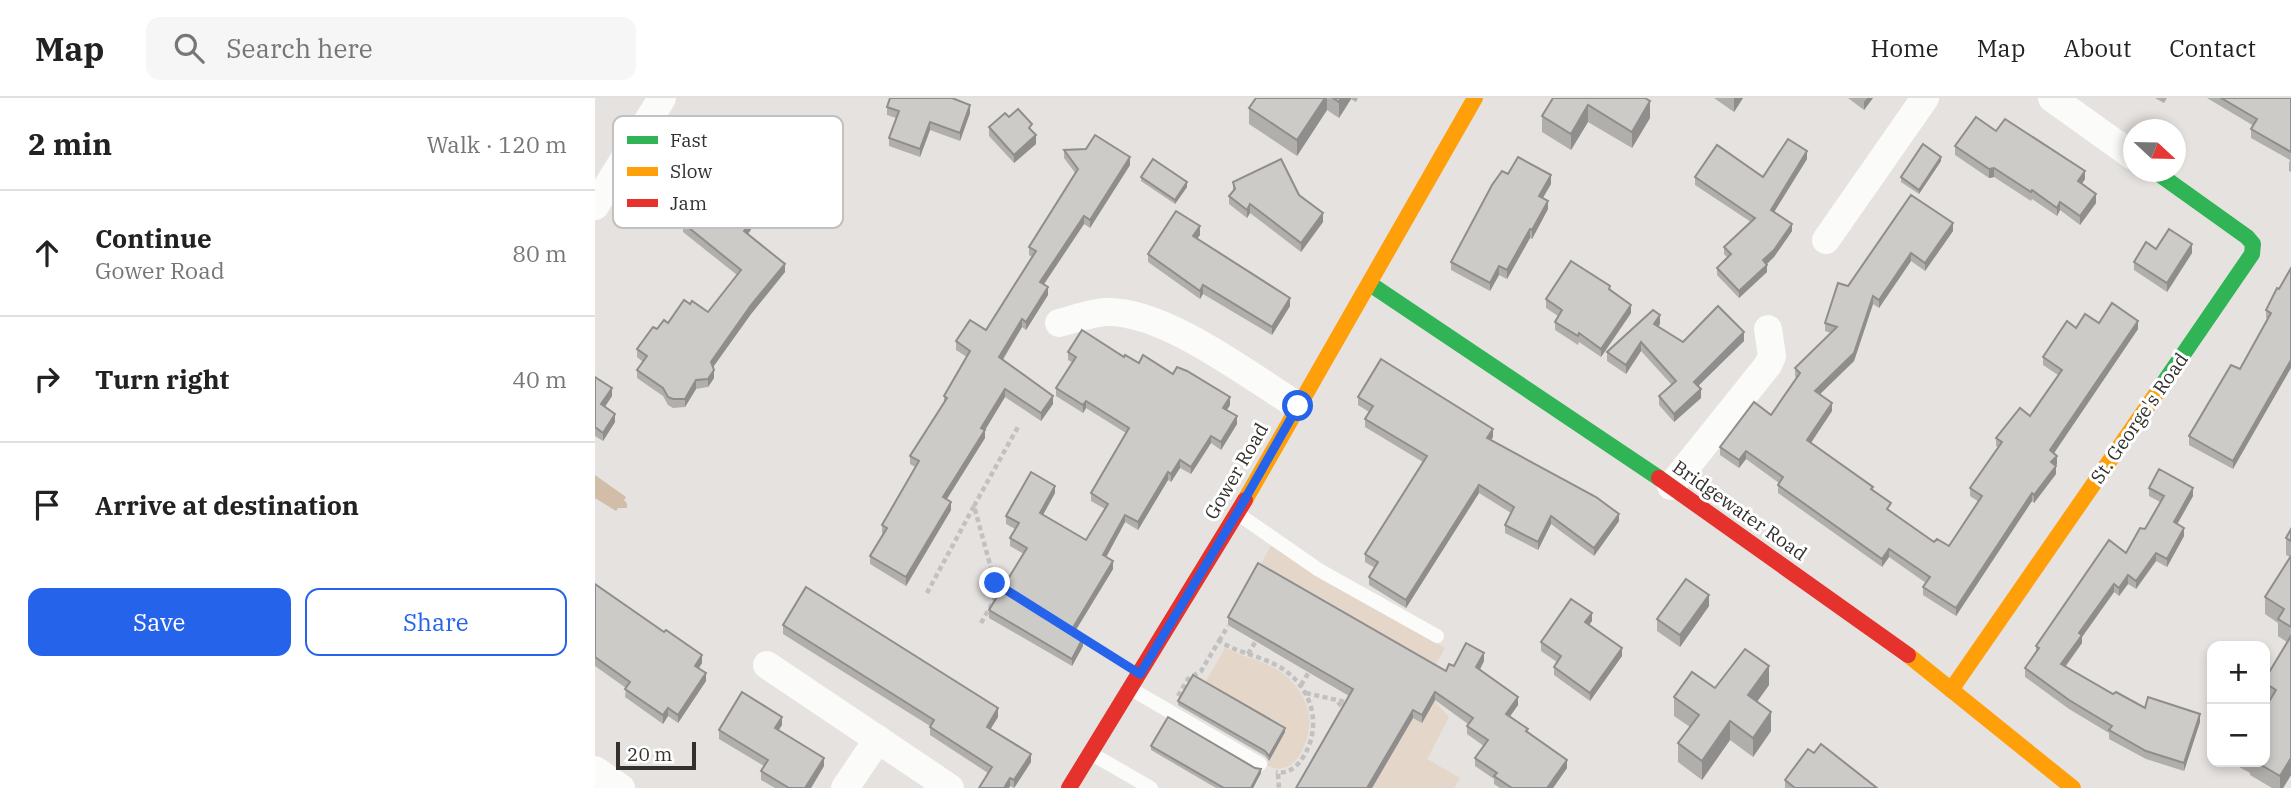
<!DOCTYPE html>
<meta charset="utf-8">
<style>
body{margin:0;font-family:"IBM Plex Serif",serif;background:#f6f6f6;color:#222}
.controls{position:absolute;right:21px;bottom:21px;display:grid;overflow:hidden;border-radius:14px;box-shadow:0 4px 10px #0003}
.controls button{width:63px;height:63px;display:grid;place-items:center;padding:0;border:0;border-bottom:2px solid #e0e0e0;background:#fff;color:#222;font:35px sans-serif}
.compass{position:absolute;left:1528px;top:21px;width:63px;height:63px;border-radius:50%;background:#fff;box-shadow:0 4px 10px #0003;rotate:112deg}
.scale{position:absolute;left:21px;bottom:18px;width:80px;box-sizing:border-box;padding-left:7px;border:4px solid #33312f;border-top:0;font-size:19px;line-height:24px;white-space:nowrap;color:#33312f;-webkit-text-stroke:5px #fff;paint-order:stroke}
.stop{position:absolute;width:21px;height:21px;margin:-16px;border:5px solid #2563eb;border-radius:50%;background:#fff}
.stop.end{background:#2563eb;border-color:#fff;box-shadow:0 2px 7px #0008}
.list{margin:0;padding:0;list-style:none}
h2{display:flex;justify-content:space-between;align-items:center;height:91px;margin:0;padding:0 28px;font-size:30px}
h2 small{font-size:23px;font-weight:400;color:#767676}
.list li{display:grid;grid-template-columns:46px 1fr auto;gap:21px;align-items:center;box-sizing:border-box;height:126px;padding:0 28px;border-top:2px solid #e0e0e0}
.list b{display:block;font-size:26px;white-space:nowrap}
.list p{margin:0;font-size:23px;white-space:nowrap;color:#767676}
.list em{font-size:23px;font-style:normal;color:#767676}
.actions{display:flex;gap:14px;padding:21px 28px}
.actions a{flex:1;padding:16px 0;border:2px solid #2563eb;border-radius:14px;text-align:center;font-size:24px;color:#2563eb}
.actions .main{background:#2563eb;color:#fff}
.icon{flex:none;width:38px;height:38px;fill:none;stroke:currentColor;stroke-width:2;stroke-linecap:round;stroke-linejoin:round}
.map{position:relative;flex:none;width:1696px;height:690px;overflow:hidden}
header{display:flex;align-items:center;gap:42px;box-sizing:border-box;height:98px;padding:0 35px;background:#fff;border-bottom:2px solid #e0e0e0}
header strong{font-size:33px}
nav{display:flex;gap:38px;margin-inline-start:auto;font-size:24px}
.search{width:490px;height:63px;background:#f6f6f6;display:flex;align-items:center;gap:18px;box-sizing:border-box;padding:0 24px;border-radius:14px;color:#767676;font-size:26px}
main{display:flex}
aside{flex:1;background:#fff}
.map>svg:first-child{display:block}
</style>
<header>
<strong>Map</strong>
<div class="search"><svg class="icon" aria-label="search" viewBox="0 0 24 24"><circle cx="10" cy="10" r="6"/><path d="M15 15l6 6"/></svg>Search here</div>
<nav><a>Home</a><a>Map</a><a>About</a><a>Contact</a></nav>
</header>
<main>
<aside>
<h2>2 min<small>Walk · 120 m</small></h2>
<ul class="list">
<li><svg class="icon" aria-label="ahead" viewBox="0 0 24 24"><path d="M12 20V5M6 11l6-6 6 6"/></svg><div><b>Continue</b><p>Gower Road</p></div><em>80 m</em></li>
<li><svg class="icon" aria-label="right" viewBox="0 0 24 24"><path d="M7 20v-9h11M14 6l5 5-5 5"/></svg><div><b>Turn right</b></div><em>40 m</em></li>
<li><svg class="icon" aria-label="arrive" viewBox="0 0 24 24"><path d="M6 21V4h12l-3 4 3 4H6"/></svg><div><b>Arrive at destination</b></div></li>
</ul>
<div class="actions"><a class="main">Save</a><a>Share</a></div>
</aside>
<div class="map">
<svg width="1696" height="690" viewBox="0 0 1696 690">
<rect width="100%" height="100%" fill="#e5e2df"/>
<g fill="#e4d6c8">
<polygon points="677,446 726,481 850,550 829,588 825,587 854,619 832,661 865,680 859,690 776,690 795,549 662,473"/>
<path d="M630 550C652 561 681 565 697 584 706 593 712 605 714 617 717 641 700 683 672 667L690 634 609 587Z"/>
</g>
<polygon fill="#d1bda8" points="0,377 31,399 29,402 32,406 32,410 23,410 21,413 0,400"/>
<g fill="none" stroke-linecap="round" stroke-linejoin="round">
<g stroke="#c2c1bf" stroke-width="4.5" stroke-dasharray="5 3.5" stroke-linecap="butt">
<polyline points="379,408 424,327"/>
<polyline points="332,495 379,408 400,485 410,492"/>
<polyline points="386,525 406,490"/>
<polyline points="486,540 517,559"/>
<polyline points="624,543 633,528"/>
<polyline points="653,556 661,543"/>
<polyline points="706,587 714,574"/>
<polyline points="711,595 755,605"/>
<path d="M583 598 593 581 606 573 624 543C641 554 661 557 679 566 713 582 729 622 710 656 704 667 694 677 681 674"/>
<polyline points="743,604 751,614"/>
<polyline points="683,676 684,690"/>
</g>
<g stroke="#fbfbfa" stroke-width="14">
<polyline points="643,416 724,472 842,538"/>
<polyline points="536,591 665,666"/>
<polyline points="497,656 556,690"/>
</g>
<g stroke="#fbfbfa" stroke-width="28">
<polyline points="1457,0 1538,58"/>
<polyline points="0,108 67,0"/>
<polyline points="1231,142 1330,0"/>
<path d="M464 225C479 221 496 215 511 214 569 212 653 277 703 308"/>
<polyline points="1076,388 1173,267 1177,258 1173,231"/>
<polyline points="172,567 355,690"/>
<polyline points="0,672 26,690"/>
<polyline points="250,690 283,641"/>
</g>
<g stroke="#30b455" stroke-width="16">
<polyline points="1561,74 1652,139 1658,146 1657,156 1563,293"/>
<polyline points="775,186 1064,380"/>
</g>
<g stroke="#ff9f0a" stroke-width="16">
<polyline points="650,402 880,0"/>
<polyline points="1313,557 1478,690"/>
<polyline points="1356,592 1563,293"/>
</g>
<g stroke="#e5322d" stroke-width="16">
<polyline points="1064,380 1313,557"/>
<polyline points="474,690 650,402"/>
</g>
</g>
<g fill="#b0afac">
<polygon points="661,0 763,0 761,4 756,1 744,20 732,12 702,58 654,26 654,10"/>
<polygon points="958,0 1055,20 1037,50 993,24 976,52 947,34 947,18"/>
<polygon points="1119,0 1148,0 1139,14"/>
<polygon points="1253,0 1278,0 1269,12"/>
<polygon points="1560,0 1572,0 1569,5"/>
<polygon points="1612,0 1696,0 1696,74 1694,73 1694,65 1695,62 1656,40 1656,31 1659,28"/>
<polygon points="292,9 375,15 365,43 335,32 325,59 294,48 294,40 301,20 292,17"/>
<polygon points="414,19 437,33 441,46 419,65 394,38 394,29"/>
<polygon points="1401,33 1490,81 1487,86 1501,105 1485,127 1465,112 1462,118 1437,101 1436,103 1399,79 1394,80 1360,57 1360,48"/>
<polygon points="149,38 219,69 207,87 192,77 153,136 190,174 156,216 118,269 119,280 113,289 101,291 90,309 78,310 73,307 68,298 42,280 42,272 48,264 42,259 42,251 62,231 73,225 95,206 113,214 142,177 88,134 88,125 119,86 116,84 116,76"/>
<polygon points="469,52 535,67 495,130 489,126 449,186 453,197 431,232 427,229 408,262 458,306 446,323 410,299 390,332 390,340 352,401 356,412 311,488 275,466 275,458 288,436 287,435 287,427 320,369 315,366 315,358 349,305 349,298 372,259 361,252 361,243 391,232 437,159 434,157 434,149 481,76 469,60"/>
<polygon points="1212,61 1179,114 1197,133 1179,159 1171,166 1172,174 1144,200 1122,177 1122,170 1133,160 1129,156 1129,149 1156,124 1100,87 1100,79 1168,79"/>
<polygon points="1346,63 1324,96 1306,84 1306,79"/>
<polygon points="913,76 956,86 948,100 953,111 937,141 935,140 912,181 904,177 895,193 856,172 856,164"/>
<polygon points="546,79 592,89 580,106 546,83"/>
<polygon points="638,84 704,97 728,124 706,154 655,115 652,120 634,106 634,98 638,93"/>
<polygon points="1358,133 1330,173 1316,163 1284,210 1278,206 1259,263 1225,296 1237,313 1215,345 1278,392 1295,413 1339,444 1354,448 1384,404 1375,398 1375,390 1403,349 1401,348 1401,340 1435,318 1463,277 1448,267 1448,259 1481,230 1504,225 1543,231 1459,355 1462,366 1460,368 1461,376 1439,405 1437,403 1361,518 1328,497 1328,489 1331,485 1294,459 1287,469 1183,395 1183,387 1184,385 1151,361 1144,370 1125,357 1125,349 1176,317 1201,280 1200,278 1200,270 1236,235 1230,233 1230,225 1253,188"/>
<polygon points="605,137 602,141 695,208 677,237 608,196 605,201 553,164 553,156"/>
<polygon points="1561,151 1597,155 1572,194 1539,172 1539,164"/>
<polygon points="1684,191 1638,371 1594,347 1594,338 1645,271 1673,221 1671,220 1671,212"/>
<polygon points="1015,192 1036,215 1006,259 984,244 983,247 960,232 960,224 963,218 951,210 951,201"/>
<polygon points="1065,226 1063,229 1088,244 1149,243 1103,288 1106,300 1079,324 1064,307 1064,298 1077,287 1046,253 1031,276 1012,263 1012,254"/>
<polygon points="473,254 529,259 578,276 635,307 632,312 642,326 626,352 616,345 596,376 585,370 576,384 573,382 543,432 530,424 511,459 518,471 479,535 488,548 477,568 394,520 394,512 429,456 415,448 415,440 420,431 411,426 411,418 460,395 448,417 491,442 510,411 496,403 496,395 531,335 491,310 488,315 461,298 461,290 477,264 473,262"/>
<polygon points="0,279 17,298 9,309 20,324 8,343 0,338"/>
<polygon points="763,299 898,339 896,342 1024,423 999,458 956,426 943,452 910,435 910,427 916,415 884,395 811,510 774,487 774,479 780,470 770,464 770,456 828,364 770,329 770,321 774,314 763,307"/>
<polygon points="1554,390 1598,398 1582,426 1589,438 1572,469 1561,463 1541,491 1533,486 1524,498 1519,494 1487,539 1487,545 1471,568 1518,596 1550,610 1605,624 1589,673 1551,661 1514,641 1514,635 1474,611 1430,579 1430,570 1441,555 1441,548 1531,455 1550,431 1565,404 1554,398"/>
<polygon points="1696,431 1696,677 1688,690 1677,690 1655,677 1655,675 1644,669 1644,664 1670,664 1673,604 1670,602 1670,581 1692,544 1683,538 1683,525 1670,516 1670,499 1695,459 1691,457 1691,440"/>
<polygon points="0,486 107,565 104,570 111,583 83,625 73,618 68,626 30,599 31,590 0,568"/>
<polygon points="1114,508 1085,549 1062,533 1062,521"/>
<polygon points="633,519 851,573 859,568 889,563 885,572 923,607 915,618 972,670 958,690 905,690 899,686 899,681 880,668 880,660 889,648 872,636 872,628 873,626 840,602 827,625 818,620 777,690 701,690 754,598 633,527"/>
<polygon points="997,523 994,527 1027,558 995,603 959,577 959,569 962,564 946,553 946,544"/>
<polygon points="188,527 403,619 395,631 436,664 419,690 415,688 414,690 384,690 393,675 335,637 335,628 188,536"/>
<polygon points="1174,587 1162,604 1176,633 1158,659 1135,642 1107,682 1083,664 1083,645 1095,629 1079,618 1079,599 1120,590"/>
<polygon points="583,603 690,634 674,663 670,658 583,607"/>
<polygon points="187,627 183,632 229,668 216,690 180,690 166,682 166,673 169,668 124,641 124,632"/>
<polygon points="556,648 666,675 658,690 621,690 556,652"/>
<polygon points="1219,655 1282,690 1190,690 1190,682"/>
</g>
<g fill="#908e8c">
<polygon points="730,0 732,0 732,12 702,58 702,42"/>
<polygon points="746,0 756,0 756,1 744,20 744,4"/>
<polygon points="1139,0 1148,0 1139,14"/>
<polygon points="1272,0 1278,0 1269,12 1269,4"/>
<polygon points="1055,3 1055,20 1037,50 1037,34"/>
<polygon points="375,7 375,15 365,43 365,35"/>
<polygon points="993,7 993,24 976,52 976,36"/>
<polygon points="335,24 335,32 325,59 325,51"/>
<polygon points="441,37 441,46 419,65 419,57"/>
<polygon points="1212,53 1212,61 1176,119 1176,112"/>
<polygon points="535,59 535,67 495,130 495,122"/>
<polygon points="1346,59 1346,63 1324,96 1324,92"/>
<polygon points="219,61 219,69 207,87 207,79"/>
<polygon points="192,69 192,77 149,142 149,133"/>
<polygon points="1399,70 1399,79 1394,80 1394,71"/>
<polygon points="1490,73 1490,81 1483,91 1483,83"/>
<polygon points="956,77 956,86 944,106 944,98"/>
<polygon points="592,84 592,89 580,106 580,102"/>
<polygon points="1501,96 1501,105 1485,127 1485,118"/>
<polygon points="953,103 953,111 937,141 937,132"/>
<polygon points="1465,104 1465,112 1462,118 1462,110"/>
<polygon points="655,106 655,115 652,120 652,112"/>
<polygon points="728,115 728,124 706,154 706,145"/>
<polygon points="489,118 489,126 445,192 445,184"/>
<polygon points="1358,125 1358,133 1330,173 1330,165"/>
<polygon points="1197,126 1197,133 1179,159 1168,170 1168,162"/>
<polygon points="605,128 605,137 598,146 598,138"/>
<polygon points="935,131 935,140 912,181 912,172"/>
<polygon points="1597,146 1597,155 1572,194 1572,185"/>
<polygon points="1316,155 1316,163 1284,210 1284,202"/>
<polygon points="190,166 190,174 156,216 116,272 116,264 156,207"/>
<polygon points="1172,167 1172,174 1144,200 1144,193"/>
<polygon points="904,168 904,177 895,193 895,185"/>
<polygon points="608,187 608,196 605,201 605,193"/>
<polygon points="453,189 453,197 431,232 431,224"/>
<polygon points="1278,198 1278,206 1259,263 1220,301 1220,293"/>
<polygon points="695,200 695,208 677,237 677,229"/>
<polygon points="1036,207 1036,215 1006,259 1006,251"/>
<polygon points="1065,217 1065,226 1059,235 1059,226"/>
<polygon points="427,221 427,229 404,267 404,259"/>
<polygon points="1543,223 1543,231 1455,361 1455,352"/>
<polygon points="1149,234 1149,243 1099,292 1099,284"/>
<polygon points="1046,244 1046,253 1031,276 1031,267"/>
<polygon points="1696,262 1696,270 1638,371 1638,363"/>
<polygon points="119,272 119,280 113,289 113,281"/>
<polygon points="101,282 101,291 90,309 90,301"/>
<polygon points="17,290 17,298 6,315 6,306"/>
<polygon points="410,291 410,299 390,332 390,340 348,407 348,399 386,330"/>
<polygon points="1106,291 1106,300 1079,324 1079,316"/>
<polygon points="458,298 458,306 446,323 446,315"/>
<polygon points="635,299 635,307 628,318 628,310"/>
<polygon points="491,303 491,310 488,315 488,307"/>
<polygon points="1237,305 1237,313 1212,351 1212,342"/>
<polygon points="20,316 20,324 8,343 8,335"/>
<polygon points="642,318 642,326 626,352 626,344"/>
<polygon points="898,331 898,339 892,348 892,340"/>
<polygon points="616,338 616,345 596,376 596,369"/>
<polygon points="1151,353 1151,361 1144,370 1144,362"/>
<polygon points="1462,358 1462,366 1456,372 1456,364"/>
<polygon points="585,362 585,370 576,384 576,376"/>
<polygon points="1461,368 1461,376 1439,405 1439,397"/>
<polygon points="573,374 573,382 543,432 543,424"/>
<polygon points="884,387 884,395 811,510 811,502"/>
<polygon points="460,388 460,395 445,422 445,415"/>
<polygon points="1598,390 1598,398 1579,432 1579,424"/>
<polygon points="1437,395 1437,403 1361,518 1361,510"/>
<polygon points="356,404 356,412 311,488 311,479"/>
<polygon points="1024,416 1024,423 999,458 999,450"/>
<polygon points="530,417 530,424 508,465 508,457"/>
<polygon points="956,418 956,426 943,452 943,444"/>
<polygon points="1589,430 1589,438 1572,469 1572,461"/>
<polygon points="1294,451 1294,459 1287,469 1287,461"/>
<polygon points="1561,455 1561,463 1541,491 1541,483"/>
<polygon points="518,463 518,471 476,540 476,533"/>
<polygon points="1533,477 1533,486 1524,498 1524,490"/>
<polygon points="1519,486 1519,494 1487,539 1487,545 1466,574 1466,566 1484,535"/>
<polygon points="1114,497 1114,508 1085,549 1085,537"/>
<polygon points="997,515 997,523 990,532 990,524"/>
<polygon points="488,540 488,548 477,568 477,561"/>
<polygon points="1027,550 1027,558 995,603 995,595"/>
<polygon points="889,555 889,563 881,578 881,569"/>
<polygon points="107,557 107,565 100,576 100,568"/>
<polygon points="1174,568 1174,587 1153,616 1153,597"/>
<polygon points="111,575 111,583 83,625 83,617"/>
<polygon points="840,594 840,602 827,625 827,617"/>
<polygon points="923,599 923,607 911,624 911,616"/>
<polygon points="73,610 73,618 68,626 68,617"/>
<polygon points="403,610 403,619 392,637 392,629"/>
<polygon points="818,612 818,620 777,690 772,690"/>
<polygon points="1176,614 1176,633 1158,659 1158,640"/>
<polygon points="1605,616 1605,624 1589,673 1589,665"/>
<polygon points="187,619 187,627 180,638 180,630"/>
<polygon points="1135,623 1135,642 1107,682 1107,663"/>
<polygon points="690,630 690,634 674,663 674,658"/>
<polygon points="436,656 436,664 419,690 419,682"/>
<polygon points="229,660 229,668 216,690 210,690"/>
<polygon points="1696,660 1696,677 1688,690 1685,690 1685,678"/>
<polygon points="972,662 972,670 958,690 952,690"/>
<polygon points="666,671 666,675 658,690 656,690"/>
<polygon points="415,680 415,688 414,690 409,690"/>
</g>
<g fill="#cdcbc8" stroke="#908e8c" stroke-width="2">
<polygon points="295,0 357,0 375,7 365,35 335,24 325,51 294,40 304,13 292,9"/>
<polygon points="661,0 730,0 702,42 654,10"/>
<polygon points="738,0 746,0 744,4"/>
<polygon points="958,0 1050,0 1055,3 1037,34 993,7 976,36 947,18"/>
<polygon points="1626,0 1696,0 1696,54 1656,31 1662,21"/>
<polygon points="423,11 437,26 434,30 441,37 419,57 394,29 410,15 414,19"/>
<polygon points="1381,19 1401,33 1410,21 1490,73 1483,83 1501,96 1485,118 1465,104 1462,110 1437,92 1436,94 1399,70 1394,71 1360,48"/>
<polygon points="160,21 219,61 207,79 192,69 149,133 190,166 156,207 116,264 119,272 113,281 101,282 90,301 78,301 73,299 68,290 42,272 52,258 42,251 58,229 62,231 69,222 73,225 89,202 95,206 97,203 113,214 146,172 88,125 123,81 116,76 142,33 149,38"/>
<polygon points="500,37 535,59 495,122 489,118 445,184 453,189 431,224 427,221 404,259 458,298 446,315 410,291 386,330 390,332 348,399 356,404 311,479 275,458 292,430 287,427 324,363 315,358 352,300 349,298 375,253 361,243 375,222 391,232 441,153 434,149 483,71 469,52 491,51"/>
<polygon points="1193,41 1212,53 1176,112 1197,126 1179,152 1168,162 1172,167 1144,193 1122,170 1136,156 1129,149 1160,120 1100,79 1122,47 1168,79"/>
<polygon points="1328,46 1346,59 1324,92 1306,79"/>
<polygon points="923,59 956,77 944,98 953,103 937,132 935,131 912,172 904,168 895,185 856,164 897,87 907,73 913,76"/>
<polygon points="558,61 592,84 580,102 546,79"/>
<polygon points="686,61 704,97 728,115 706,145 655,106 652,112 634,98 640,91 638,84"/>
<polygon points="1316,97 1358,125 1330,165 1316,155 1284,202 1278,198 1259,255 1220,293 1237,305 1212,342 1278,389 1276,391 1296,405 1292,411 1339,444 1342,441 1354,448 1387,398 1375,390 1407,344 1401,340 1425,310 1435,318 1467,272 1448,259 1472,223 1481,230 1490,216 1504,225 1517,205 1543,223 1455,352 1462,358 1456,364 1461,368 1439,397 1437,395 1361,510 1328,489 1335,479 1294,451 1287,461 1183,387 1188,379 1151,353 1144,362 1125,349 1159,304 1176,317 1205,275 1200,270 1242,229 1230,225 1243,185 1253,188"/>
<polygon points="581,113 605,128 598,138 695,200 677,229 608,187 605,193 553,156"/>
<polygon points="1574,131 1597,146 1572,185 1539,164 1551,144 1561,151"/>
<polygon points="976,163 1015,188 1014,191 1036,207 1006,251 984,235 983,238 960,224 967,212 951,201"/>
<polygon points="1696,170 1696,262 1638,363 1594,338 1636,267 1645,271 1676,215 1671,212 1682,190 1684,191"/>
<polygon points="1123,208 1149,234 1099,284 1106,291 1079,316 1064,298 1081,283 1046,244 1031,267 1012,254 1058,212 1065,217 1059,226 1088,244"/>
<polygon points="487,232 529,259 530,257 544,265 548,257 578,276 582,269 592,273 635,299 628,310 642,318 626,344 616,338 596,369 585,362 576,376 573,374 543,424 530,417 508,457 518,463 476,533 488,540 477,561 394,512 432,450 415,440 424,425 411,418 436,374 460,388 445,415 491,442 513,406 496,395 534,330 491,303 488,307 461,290 481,259 473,254"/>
<polygon points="786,261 898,331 892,340 1001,399 1024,416 999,450 956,418 943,444 910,427 919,409 884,387 811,502 774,479 783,464 770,456 832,358 770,321 778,308 763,299"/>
<polygon points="0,279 17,290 6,306 20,316 8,335 0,329"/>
<polygon points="1564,371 1598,390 1579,424 1589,430 1572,461 1561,455 1541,483 1533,477 1524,490 1519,486 1484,535 1487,537 1466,566 1518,596 1521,594 1550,610 1553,599 1605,616 1589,665 1551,653 1514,632 1517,628 1474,602 1430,570 1444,550 1441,548 1514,442 1531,455 1545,430 1550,431 1569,398 1554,390"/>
<polygon points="1696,431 1696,443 1691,440"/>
<polygon points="1696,458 1696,529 1683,521 1689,511 1670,499"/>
<polygon points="663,465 851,573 854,566 859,568 871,545 889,555 881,569 923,599 911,616 933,631 931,633 972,662 952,690 917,690 899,678 902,675 880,660 893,642 872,628 878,620 840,594 827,617 818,612 772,690 701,690 758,591 633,519"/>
<polygon points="1091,481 1114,497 1085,537 1062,521"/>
<polygon points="0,486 69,534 71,532 107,557 100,568 111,575 83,617 73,610 68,617 30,591 35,584 0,559"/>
<polygon points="211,489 403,610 392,629 436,656 419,682 415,680 409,690 384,690 397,669 335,629 339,622 188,527"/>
<polygon points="976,501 997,515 990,524 1027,550 995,595 959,569 966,558 946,544"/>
<polygon points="1696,538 1696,660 1685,678 1661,664 1670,664 1670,610 1681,592 1670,585 1670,581"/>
<polygon points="1150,551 1174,568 1153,597 1176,614 1158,640 1135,623 1107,663 1083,645 1104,617 1079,599 1097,574 1120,590"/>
<polygon points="598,577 690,630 674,658 670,653 583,603"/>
<polygon points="147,594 187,619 180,630 229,660 210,690 194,690 166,673 173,662 124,632"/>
<polygon points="573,619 660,670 666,671 656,690 629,690 556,648"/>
<polygon points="1226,646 1282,690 1200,690 1190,682 1213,651 1219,655"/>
</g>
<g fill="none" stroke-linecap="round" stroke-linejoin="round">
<polyline stroke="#2563eb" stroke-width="9" points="400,485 545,576 642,415 703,308"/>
</g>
<g text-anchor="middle" stroke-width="6" stroke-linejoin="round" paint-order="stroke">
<g font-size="19" fill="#33312f" stroke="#fff">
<text transform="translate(1544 320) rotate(-55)" y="7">St. George's Road</text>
<text transform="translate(641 373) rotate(-60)" y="7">Gower Road</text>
<text transform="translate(1145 412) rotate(35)" y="7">Bridgewater Road</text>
</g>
</g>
<rect x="18" y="18" width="230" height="112" rx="10" fill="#fff" stroke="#c2c1c1" stroke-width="2"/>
<rect x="32" y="38" width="31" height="8" fill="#30b455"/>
<rect x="32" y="69" width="31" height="9" fill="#ff9f0a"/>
<rect x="32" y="101" width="31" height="8" fill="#e5322d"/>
<g font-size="19" fill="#33312f">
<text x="75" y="49">Fast</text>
<text x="75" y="80">Slow</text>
<text x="75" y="112">Jam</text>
</g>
</svg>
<div class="controls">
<button>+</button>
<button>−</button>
</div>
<svg class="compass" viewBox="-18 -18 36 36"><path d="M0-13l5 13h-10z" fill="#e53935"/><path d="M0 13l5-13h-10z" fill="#767676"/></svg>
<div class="scale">20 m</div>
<div class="stop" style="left:703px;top:308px"></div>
<div class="stop end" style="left:400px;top:485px"></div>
</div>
</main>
